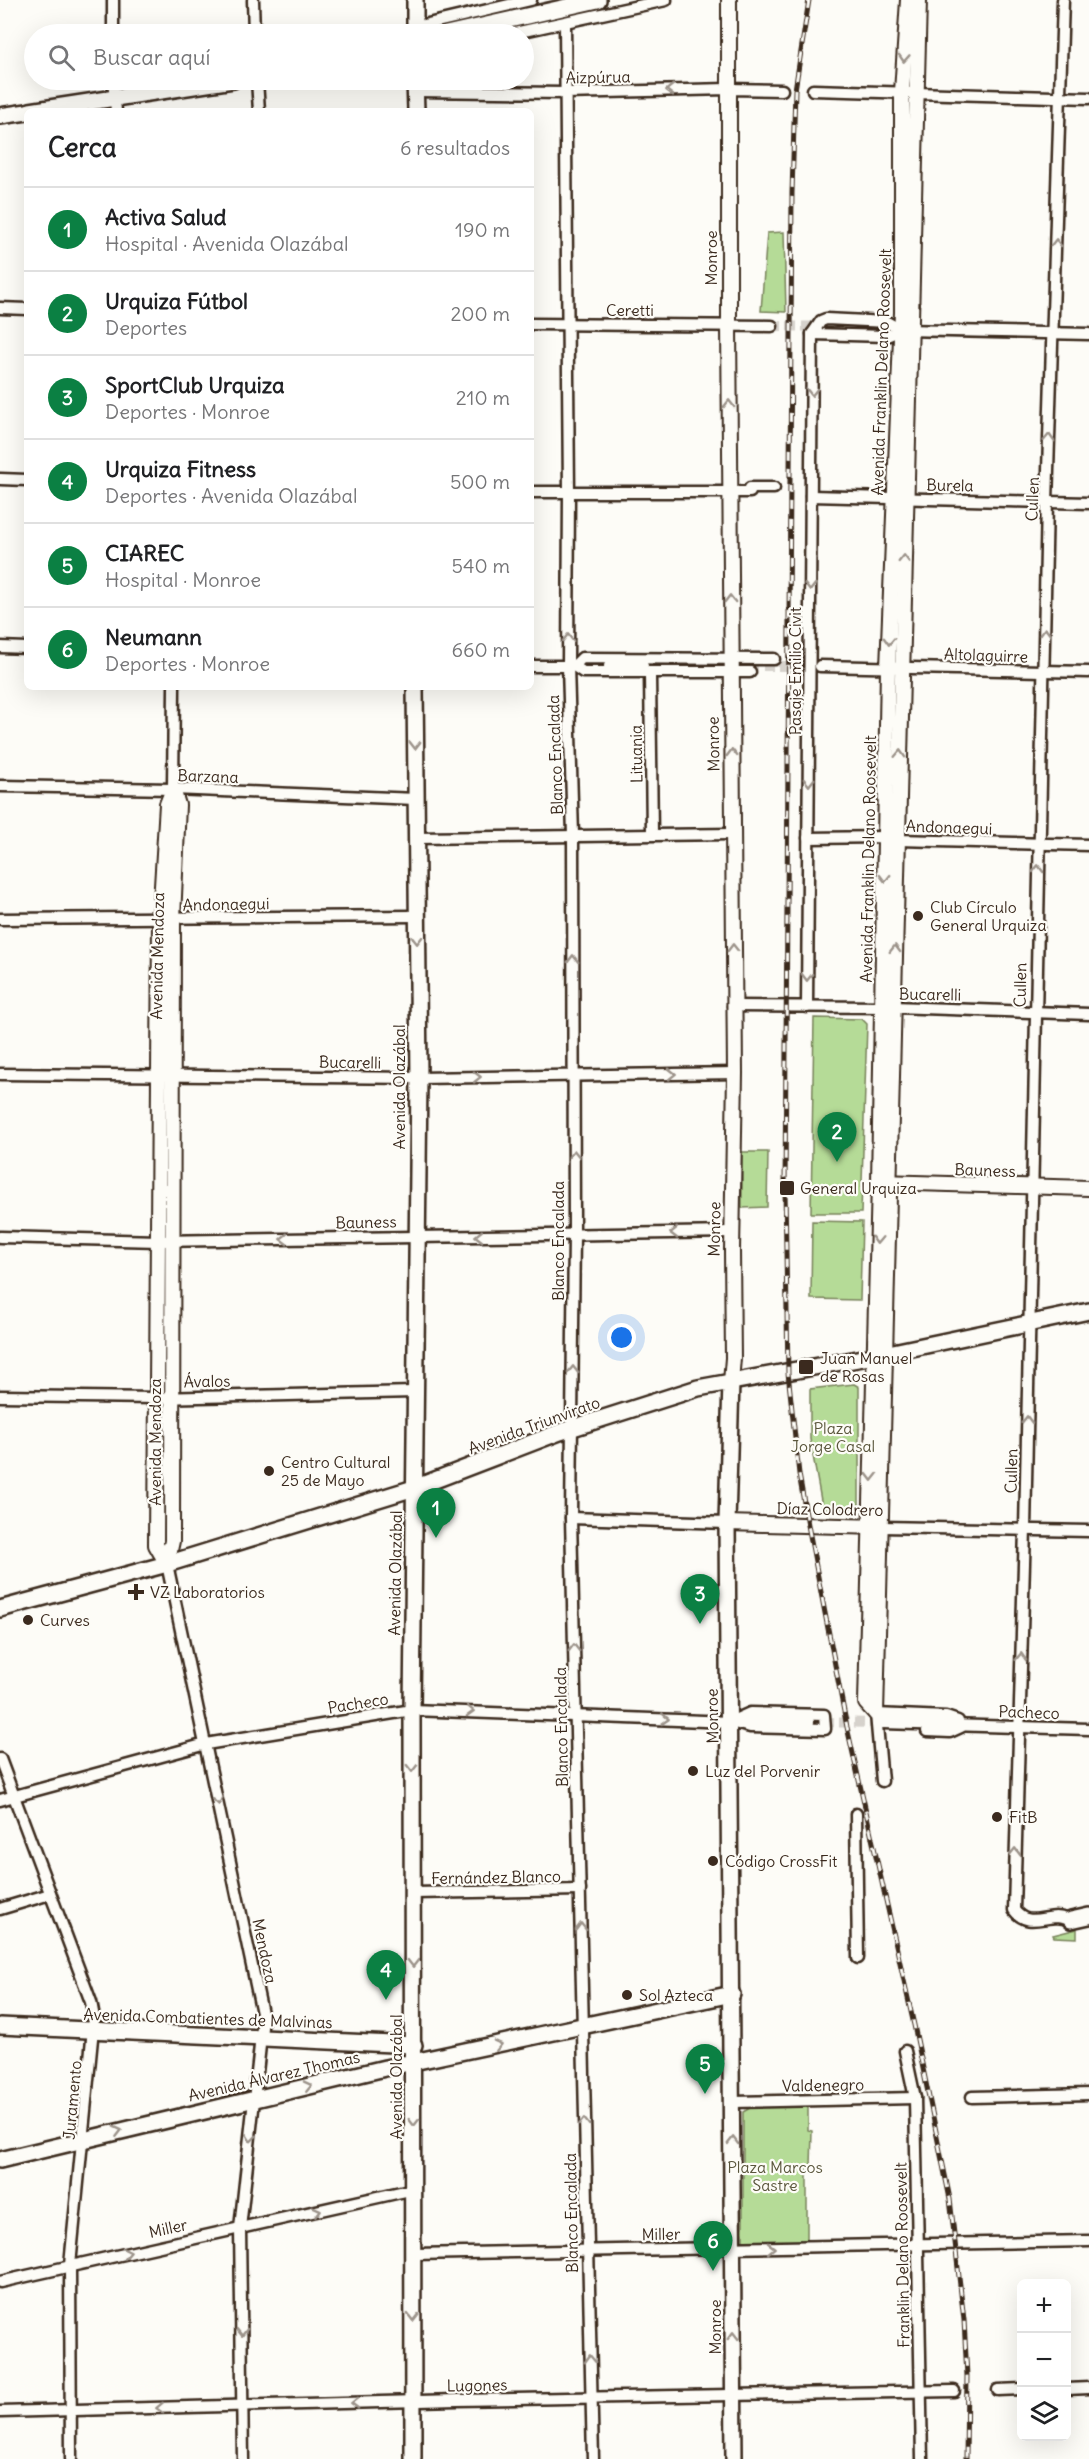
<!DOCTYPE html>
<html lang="es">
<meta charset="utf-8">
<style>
body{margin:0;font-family:Delius,sans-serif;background:#f6f6f6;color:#202124}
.controls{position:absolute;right:18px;bottom:18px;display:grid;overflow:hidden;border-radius:9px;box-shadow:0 6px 24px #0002}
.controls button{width:54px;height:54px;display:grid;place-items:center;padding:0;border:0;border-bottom:2px solid #e0e0e0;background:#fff;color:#202124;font:30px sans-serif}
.you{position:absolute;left:622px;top:1338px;width:21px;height:21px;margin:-15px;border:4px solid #fff;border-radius:50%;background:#1a73e8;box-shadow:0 0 0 9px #1a73e833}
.badge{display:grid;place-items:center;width:39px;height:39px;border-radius:50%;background:#0b8043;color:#fff;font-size:20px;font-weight:700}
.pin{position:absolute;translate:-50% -50px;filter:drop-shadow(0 2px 3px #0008)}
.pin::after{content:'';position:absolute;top:32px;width:21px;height:18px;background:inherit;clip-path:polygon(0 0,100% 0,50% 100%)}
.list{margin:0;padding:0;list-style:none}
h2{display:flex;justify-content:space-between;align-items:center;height:78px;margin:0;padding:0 24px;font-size:26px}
h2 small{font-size:20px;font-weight:400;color:#757577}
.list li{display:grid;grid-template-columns:39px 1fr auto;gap:18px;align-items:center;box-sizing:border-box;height:84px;padding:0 24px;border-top:2px solid #e0e0e0}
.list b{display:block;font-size:22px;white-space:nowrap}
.list p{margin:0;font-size:20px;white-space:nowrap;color:#757577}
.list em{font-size:20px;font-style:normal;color:#757577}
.icon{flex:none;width:33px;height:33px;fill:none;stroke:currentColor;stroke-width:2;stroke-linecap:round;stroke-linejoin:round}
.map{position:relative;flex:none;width:1089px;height:2459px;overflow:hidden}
.search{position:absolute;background:#fff;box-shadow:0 6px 24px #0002;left:24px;top:24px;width:510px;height:66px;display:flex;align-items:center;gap:15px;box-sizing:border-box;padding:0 21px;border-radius:33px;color:#757577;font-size:22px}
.panel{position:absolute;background:#fff;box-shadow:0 6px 24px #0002;left:24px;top:108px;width:510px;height:582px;border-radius:9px}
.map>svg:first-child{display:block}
</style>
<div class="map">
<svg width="1089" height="2459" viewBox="0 0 1089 2459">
<rect width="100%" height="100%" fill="#fdfcf7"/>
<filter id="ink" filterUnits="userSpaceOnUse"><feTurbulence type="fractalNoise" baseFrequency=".0167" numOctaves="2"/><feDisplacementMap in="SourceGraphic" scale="12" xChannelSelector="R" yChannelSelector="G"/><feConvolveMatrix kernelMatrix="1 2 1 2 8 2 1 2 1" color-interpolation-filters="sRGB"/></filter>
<g filter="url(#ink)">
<g fill="#b5db97" stroke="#78825a" stroke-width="1.5">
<polygon points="784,232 786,312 761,311 767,233"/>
<polygon points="814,1018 862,1019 867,1024 861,1213 811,1213"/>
<polygon points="742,1152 768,1152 767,1207 742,1208"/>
<polygon points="812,1221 862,1222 860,1300 811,1299"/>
<polygon points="854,1384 859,1387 859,1508 826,1509 826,1506 822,1506 810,1439 810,1389"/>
<polygon points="1077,1929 1077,1938 1054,1937 1053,1935"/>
<polygon points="808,2106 808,2130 812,2131 811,2166 807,2167 807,2241 747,2243 743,2240 743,2112 750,2108"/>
</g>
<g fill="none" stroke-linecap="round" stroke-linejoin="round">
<g stroke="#d6d2cc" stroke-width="10" stroke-dasharray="10 5" stroke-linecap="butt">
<polyline points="772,326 838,327"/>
<polyline points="643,666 817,666"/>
<polyline points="809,1722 882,1723"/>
</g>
<defs>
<g id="minor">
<polyline points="113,0 113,34"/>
<polyline points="253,0 254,34"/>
<path d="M1063 0 1047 502 1025 1529 1014 1910C1026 1926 1040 1918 1056 1917 1061 1917 1066 1919 1071 1920"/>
<polyline points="565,23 569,493 568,666 573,835 574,1234 571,1518 593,2459"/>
<polyline points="415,27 531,0"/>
<polyline points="510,34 666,0"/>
<polyline points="113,80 116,111"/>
<polyline points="257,80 259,111"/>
<polyline points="813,90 1089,98"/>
<polyline points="415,91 565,93 728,89 782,90"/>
<polyline points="0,308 27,309"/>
<polyline points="531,324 772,326"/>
<polyline points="903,330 1089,334"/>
<polyline points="812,334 887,336 901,330"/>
<polyline points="0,479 27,480"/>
<polyline points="531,492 750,492 750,488 774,488"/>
<polyline points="811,496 1089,503"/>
<polyline points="0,647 27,648"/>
<polyline points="531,666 573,666"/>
<polyline points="609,666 643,666"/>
<polyline points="820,666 1089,672"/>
<polyline points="750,672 583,672 574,666 582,658 774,659"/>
<polyline points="650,674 652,834"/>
<polyline points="0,786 173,789 416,799"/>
<polyline points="173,789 174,687"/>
<polyline points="416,838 732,834"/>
<polyline points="808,838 886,837 898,840 1089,845"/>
<polyline points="0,919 416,916"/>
<polyline points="733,1006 894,1007 1089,1014"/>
<polyline points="807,1007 812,334 821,321 826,319 887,322 901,330"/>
<polyline points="0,1074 419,1078 735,1073"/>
<polyline points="0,1237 159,1241 732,1232"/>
<polyline points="0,1396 157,1398 414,1392"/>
<polyline points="571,1518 727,1523"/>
<polyline points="882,1527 1089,1531"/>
<polyline points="167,1564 263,2018 240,2228 243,2459"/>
<polygon points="750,1713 824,1715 825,1729 750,1727 730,1722"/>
<polyline points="882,1723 1089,1729"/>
<polyline points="927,1731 950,1732 961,1727"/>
<polyline points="0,1759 91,2002 94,2018 70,2265 71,2459"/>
<polyline points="882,1781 876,1714 946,1717 958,1721"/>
<polyline points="0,1800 206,1744 412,1710 730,1722 809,1722"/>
<polyline points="856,1814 858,1958"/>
<polyline points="413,1893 580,1890"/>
<polyline points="0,1909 50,1894"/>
<polyline points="905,2051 915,2098 922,2459"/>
<polyline points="972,2097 1089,2094"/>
<polyline points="733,2102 915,2098"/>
<polyline points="414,2254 1089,2241"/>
<polyline points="0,2282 414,2189"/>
<polyline points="1066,2389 1089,2388"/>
<polyline points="998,2390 1022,2389"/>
<polyline points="0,2412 457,2400 954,2391"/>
</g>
<g id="tertiary">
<polyline points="729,0 729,325 735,1073 732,1251 733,1358 731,1382"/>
<polyline points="881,1182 1089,1188"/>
<polyline points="727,1523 880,1527"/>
<polyline points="167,1564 156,1545 160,919 167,804 173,789"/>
<polyline points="167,1564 172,1541 173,919 178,805 173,789"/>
<polyline points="876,1714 866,1703 879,1182 888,668 902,312 902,92 908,0"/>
<polyline points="876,1714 919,0"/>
</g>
<g id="secondary">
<polyline points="415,0 415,34"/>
<polyline points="446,34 598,0"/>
<polyline points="415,80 416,111"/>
<polyline points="30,111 233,80"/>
<polyline points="0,116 27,112"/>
<polyline points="731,1382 727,1523 734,2459"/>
<polyline points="0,1609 167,1564 414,1488 560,1432 698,1388 874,1356 1089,1311"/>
<polyline points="1071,1920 1089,1916"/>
<polyline points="0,2026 414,2045"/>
<polyline points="0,2160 385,2068 732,1994"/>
<polyline points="413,2459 412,1710 419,1078 415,687"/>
</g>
</defs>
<use href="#minor" stroke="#3b2a1e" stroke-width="15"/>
<use href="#tertiary" stroke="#3b2a1e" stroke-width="18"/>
<use href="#secondary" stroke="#3b2a1e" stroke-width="20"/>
<use href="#minor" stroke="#fdfcf7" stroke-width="10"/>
<use href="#tertiary" stroke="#fdfcf7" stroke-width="14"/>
<use href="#secondary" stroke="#fdfcf7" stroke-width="15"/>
<defs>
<polyline id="rail" points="809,0 795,90 792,193 785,1190 788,1373 799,1474 808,1525 847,1727 914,2025 950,2199 964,2320 967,2376 966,2459"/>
</defs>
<use href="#rail" stroke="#3b2a1e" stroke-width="5"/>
<use href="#rail" stroke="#fdfcf7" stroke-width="3" stroke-dasharray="9" stroke-linecap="butt"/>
</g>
<defs><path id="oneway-chevron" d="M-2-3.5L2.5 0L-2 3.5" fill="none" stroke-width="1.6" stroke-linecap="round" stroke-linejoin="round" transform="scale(1.5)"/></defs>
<g stroke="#9c938a">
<use href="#oneway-chevron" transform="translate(904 58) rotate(94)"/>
<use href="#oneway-chevron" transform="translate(670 90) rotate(179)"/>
<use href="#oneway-chevron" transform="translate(1056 243) rotate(-89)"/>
<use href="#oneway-chevron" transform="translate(812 392) rotate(90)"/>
<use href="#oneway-chevron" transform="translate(729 404) rotate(-90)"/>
<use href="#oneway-chevron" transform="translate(1049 438) rotate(-88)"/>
<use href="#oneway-chevron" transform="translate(904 559) rotate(-89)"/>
<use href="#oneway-chevron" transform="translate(810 587) rotate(90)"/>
<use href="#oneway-chevron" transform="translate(730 599) rotate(-90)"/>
<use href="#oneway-chevron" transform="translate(1045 632) rotate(-89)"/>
<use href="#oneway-chevron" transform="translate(568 638) rotate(-90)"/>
<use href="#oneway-chevron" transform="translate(889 641) rotate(92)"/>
<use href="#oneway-chevron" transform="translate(415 745) rotate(90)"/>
<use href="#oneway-chevron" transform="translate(732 753) rotate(-91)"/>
<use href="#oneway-chevron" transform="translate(900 754) rotate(-88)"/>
<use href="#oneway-chevron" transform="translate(809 782) rotate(90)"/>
<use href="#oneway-chevron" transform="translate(1038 869) rotate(-89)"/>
<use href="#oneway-chevron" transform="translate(885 878) rotate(91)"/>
<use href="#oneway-chevron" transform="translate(417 940) rotate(89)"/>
<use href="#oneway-chevron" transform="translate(733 948) rotate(-91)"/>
<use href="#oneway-chevron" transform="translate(895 949) rotate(-89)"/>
<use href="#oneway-chevron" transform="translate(573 959) rotate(-90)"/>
<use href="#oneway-chevron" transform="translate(807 977) rotate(91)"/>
<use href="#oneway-chevron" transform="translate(672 1074) rotate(-1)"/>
<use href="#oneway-chevron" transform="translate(477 1077) rotate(-1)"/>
<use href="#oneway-chevron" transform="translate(574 1154) rotate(-91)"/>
<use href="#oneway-chevron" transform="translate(674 1233) rotate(179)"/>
<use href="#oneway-chevron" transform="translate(479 1236) rotate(179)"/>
<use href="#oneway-chevron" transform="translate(284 1239) rotate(179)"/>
<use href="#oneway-chevron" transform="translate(877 1240) rotate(92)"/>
<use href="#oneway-chevron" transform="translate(573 1370) rotate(-90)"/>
<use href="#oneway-chevron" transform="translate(1027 1420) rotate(-89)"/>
<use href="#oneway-chevron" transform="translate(872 1477) rotate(91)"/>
<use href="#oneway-chevron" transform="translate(574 1648) rotate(-91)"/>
<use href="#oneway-chevron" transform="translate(1021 1657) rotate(-88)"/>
<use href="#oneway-chevron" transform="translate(470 1711) rotate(2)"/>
<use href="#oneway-chevron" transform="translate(665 1719) rotate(3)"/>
<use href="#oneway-chevron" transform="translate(412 1768) rotate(90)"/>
<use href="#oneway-chevron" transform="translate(218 1801) rotate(78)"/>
<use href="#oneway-chevron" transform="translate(1015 1852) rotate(-89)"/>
<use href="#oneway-chevron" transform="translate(581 1927) rotate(-91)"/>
<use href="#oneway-chevron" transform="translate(413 1963) rotate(90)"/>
<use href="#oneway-chevron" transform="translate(498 2045) rotate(-13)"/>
<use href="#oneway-chevron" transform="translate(308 2086) rotate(-13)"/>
<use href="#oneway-chevron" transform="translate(414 2122) rotate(90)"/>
<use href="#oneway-chevron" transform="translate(584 2122) rotate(-91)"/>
<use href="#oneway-chevron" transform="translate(118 2131) rotate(-14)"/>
<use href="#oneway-chevron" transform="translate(251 2138) rotate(97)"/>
<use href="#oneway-chevron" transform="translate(733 2141) rotate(-89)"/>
<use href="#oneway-chevron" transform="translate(317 2211) rotate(-13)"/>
<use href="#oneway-chevron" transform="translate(771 2248) rotate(-1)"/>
<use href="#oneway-chevron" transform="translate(127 2253) rotate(-12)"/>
<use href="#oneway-chevron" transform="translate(413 2317) rotate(91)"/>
<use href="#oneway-chevron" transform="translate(242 2332) rotate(89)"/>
<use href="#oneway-chevron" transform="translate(733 2336) rotate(-90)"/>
<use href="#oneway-chevron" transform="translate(590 2359) rotate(-92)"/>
<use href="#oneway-chevron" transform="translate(355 2403) rotate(179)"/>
<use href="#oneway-chevron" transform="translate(160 2408) rotate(178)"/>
</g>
</g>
<g fill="#3b2a1e" stroke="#fdfcf7" stroke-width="2">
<circle cx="918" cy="916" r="6"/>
<rect x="779" y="1180" width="16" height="16" rx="3"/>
<rect x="798" y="1359" width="16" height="16" rx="3"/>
<circle cx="269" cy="1471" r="6"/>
<path d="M133 1583h6v6h6v6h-6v6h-6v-6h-6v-6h6z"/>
<circle cx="28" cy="1620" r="6"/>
<circle cx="693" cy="1771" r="6"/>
<circle cx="997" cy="1817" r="6"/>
<circle cx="713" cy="1861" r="6"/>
<circle cx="627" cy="1995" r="6"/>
</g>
<g text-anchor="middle" stroke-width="4.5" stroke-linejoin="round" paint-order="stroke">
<g font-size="16" fill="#3b2a1e" stroke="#fdfcf7">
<text transform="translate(598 77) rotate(-1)" y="6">Aizpúrua</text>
<text transform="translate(711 258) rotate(-90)" y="6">Monroe</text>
<text x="630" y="316">Ceretti</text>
<text transform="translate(881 372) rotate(-88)" y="6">Avenida Franklin Delano Roosevelt</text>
<text transform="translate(950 485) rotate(1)" y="6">Burela</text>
<text transform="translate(1032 499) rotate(-88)" y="6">Cullen</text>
<text transform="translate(986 655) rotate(2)" y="6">Altolaguirre</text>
<text transform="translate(795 671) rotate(-90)" y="6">Pasaje Emilio Civit</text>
<text transform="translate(713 744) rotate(-91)" y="6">Monroe</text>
<text transform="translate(636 754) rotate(-91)" y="6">Lituania</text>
<text transform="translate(555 755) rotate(-92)" y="6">Blanco Encalada</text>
<text transform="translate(208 776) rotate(2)" y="6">Barzana</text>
<text transform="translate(949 827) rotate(2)" y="6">Andonaegui</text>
<text transform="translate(868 859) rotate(-89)" y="6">Avenida Franklin Delano Roosevelt</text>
<text transform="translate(226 904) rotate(-1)" y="6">Andonaegui</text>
<text transform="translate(157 956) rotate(-89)" y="6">Avenida Mendoza</text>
<text transform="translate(1020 985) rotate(-89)" y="6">Cullen</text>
<text transform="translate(930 994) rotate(1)" y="6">Bucarelli</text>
<text transform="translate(350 1062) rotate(1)" y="6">Bucarelli</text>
<text transform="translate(399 1087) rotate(-90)" y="6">Avenida Olazábal</text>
<text transform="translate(985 1170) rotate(2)" y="6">Bauness</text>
<text transform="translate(366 1222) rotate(-1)" y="6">Bauness</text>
<text transform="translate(714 1229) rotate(-89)" y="6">Monroe</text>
<text transform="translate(558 1241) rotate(-90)" y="6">Blanco Encalada</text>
<text transform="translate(207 1381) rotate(-1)" y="6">Ávalos</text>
<text transform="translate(534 1425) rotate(-20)" y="6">Avenida Triunvirato</text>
<text transform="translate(155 1442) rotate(-90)" y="6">Avenida Mendoza</text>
<text transform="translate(1011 1471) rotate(-89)" y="6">Cullen</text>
<text transform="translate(830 1509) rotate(1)" y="6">Díaz Colodrero</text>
<text transform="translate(395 1573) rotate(-89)" y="6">Avenida Olazábal</text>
<text transform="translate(358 1703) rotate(-9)" y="6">Pacheco</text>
<text transform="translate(1029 1712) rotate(2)" y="6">Pacheco</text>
<text transform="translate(712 1716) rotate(-91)" y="6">Monroe</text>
<text transform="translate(561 1727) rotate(-91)" y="6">Blanco Encalada</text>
<text transform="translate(496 1877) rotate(-1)" y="6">Fernández Blanco</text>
<text transform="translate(265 1951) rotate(78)" y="6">Mendoza</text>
<text transform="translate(208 2018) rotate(2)" y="6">Avenida Combatientes de Malvinas</text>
<text transform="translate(274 2076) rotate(-13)" y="6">Avenida Álvarez Thomas</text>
<text transform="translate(396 2077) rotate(-90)" y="6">Avenida Olazábal</text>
<text transform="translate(823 2085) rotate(-1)" y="6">Valdenegro</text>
<text transform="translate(72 2100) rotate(-85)" y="6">Juramento</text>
<text transform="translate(571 2213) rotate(-91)" y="6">Blanco Encalada</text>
<text transform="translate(168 2228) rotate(-12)" y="6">Miller</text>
<text transform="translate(661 2234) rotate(-1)" y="6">Miller</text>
<text transform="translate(902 2255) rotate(-91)" y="6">Franklin Delano Roosevelt</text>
<text transform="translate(715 2327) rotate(-90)" y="6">Monroe</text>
<text transform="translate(477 2385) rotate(-1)" y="6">Lugones</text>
</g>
<g font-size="16" fill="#3b2a1e" stroke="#fdfcf7" text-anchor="start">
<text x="930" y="913">Club Círculo<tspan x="930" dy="18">General Urquiza</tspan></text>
<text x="800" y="1194">General Urquiza</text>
<text x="820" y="1364">Juan Manuel<tspan x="820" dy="18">de Rosas</tspan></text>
<text x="281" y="1468">Centro Cultural<tspan x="281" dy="18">25 de Mayo</tspan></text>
<text x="150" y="1598">VZ Laboratorios</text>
<text x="40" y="1626">Curves</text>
<text x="705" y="1777">Luz del Porvenir</text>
<text x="1009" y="1823">FitB</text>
<text x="725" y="1867">Código CrossFit</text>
<text x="639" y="2001">Sol Azteca</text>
</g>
<g font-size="16" fill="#5a563c" stroke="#fdfcf7">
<text x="833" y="1434">Plaza<tspan x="833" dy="18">Jorge Casal</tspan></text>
<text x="775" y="2173">Plaza Marcos<tspan x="775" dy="18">Sastre</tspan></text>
</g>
</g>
</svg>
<div class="controls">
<button>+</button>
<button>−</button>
<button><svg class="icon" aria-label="layers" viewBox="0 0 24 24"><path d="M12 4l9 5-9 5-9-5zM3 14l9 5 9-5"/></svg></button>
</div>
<div class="you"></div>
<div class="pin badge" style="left:436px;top:1538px">1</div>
<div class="pin badge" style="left:837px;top:1162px">2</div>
<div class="pin badge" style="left:700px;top:1624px">3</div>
<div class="pin badge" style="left:386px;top:2000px">4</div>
<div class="pin badge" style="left:705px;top:2094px">5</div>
<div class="pin badge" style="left:713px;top:2271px">6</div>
<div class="search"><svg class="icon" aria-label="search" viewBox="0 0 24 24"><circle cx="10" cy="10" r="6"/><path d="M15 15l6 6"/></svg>Buscar aquí</div>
<section class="panel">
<h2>Cerca<small>6 resultados</small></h2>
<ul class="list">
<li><span class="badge">1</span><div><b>Activa Salud</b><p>Hospital · Avenida Olazábal</p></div><em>190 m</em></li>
<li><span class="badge">2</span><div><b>Urquiza Fútbol</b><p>Deportes</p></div><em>200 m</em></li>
<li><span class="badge">3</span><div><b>SportClub Urquiza</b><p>Deportes · Monroe</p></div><em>210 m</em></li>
<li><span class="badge">4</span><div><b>Urquiza Fitness</b><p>Deportes · Avenida Olazábal</p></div><em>500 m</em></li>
<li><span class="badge">5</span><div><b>CIAREC</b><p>Hospital · Monroe</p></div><em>540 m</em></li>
<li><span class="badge">6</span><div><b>Neumann</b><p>Deportes · Monroe</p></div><em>660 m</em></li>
</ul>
</section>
</div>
